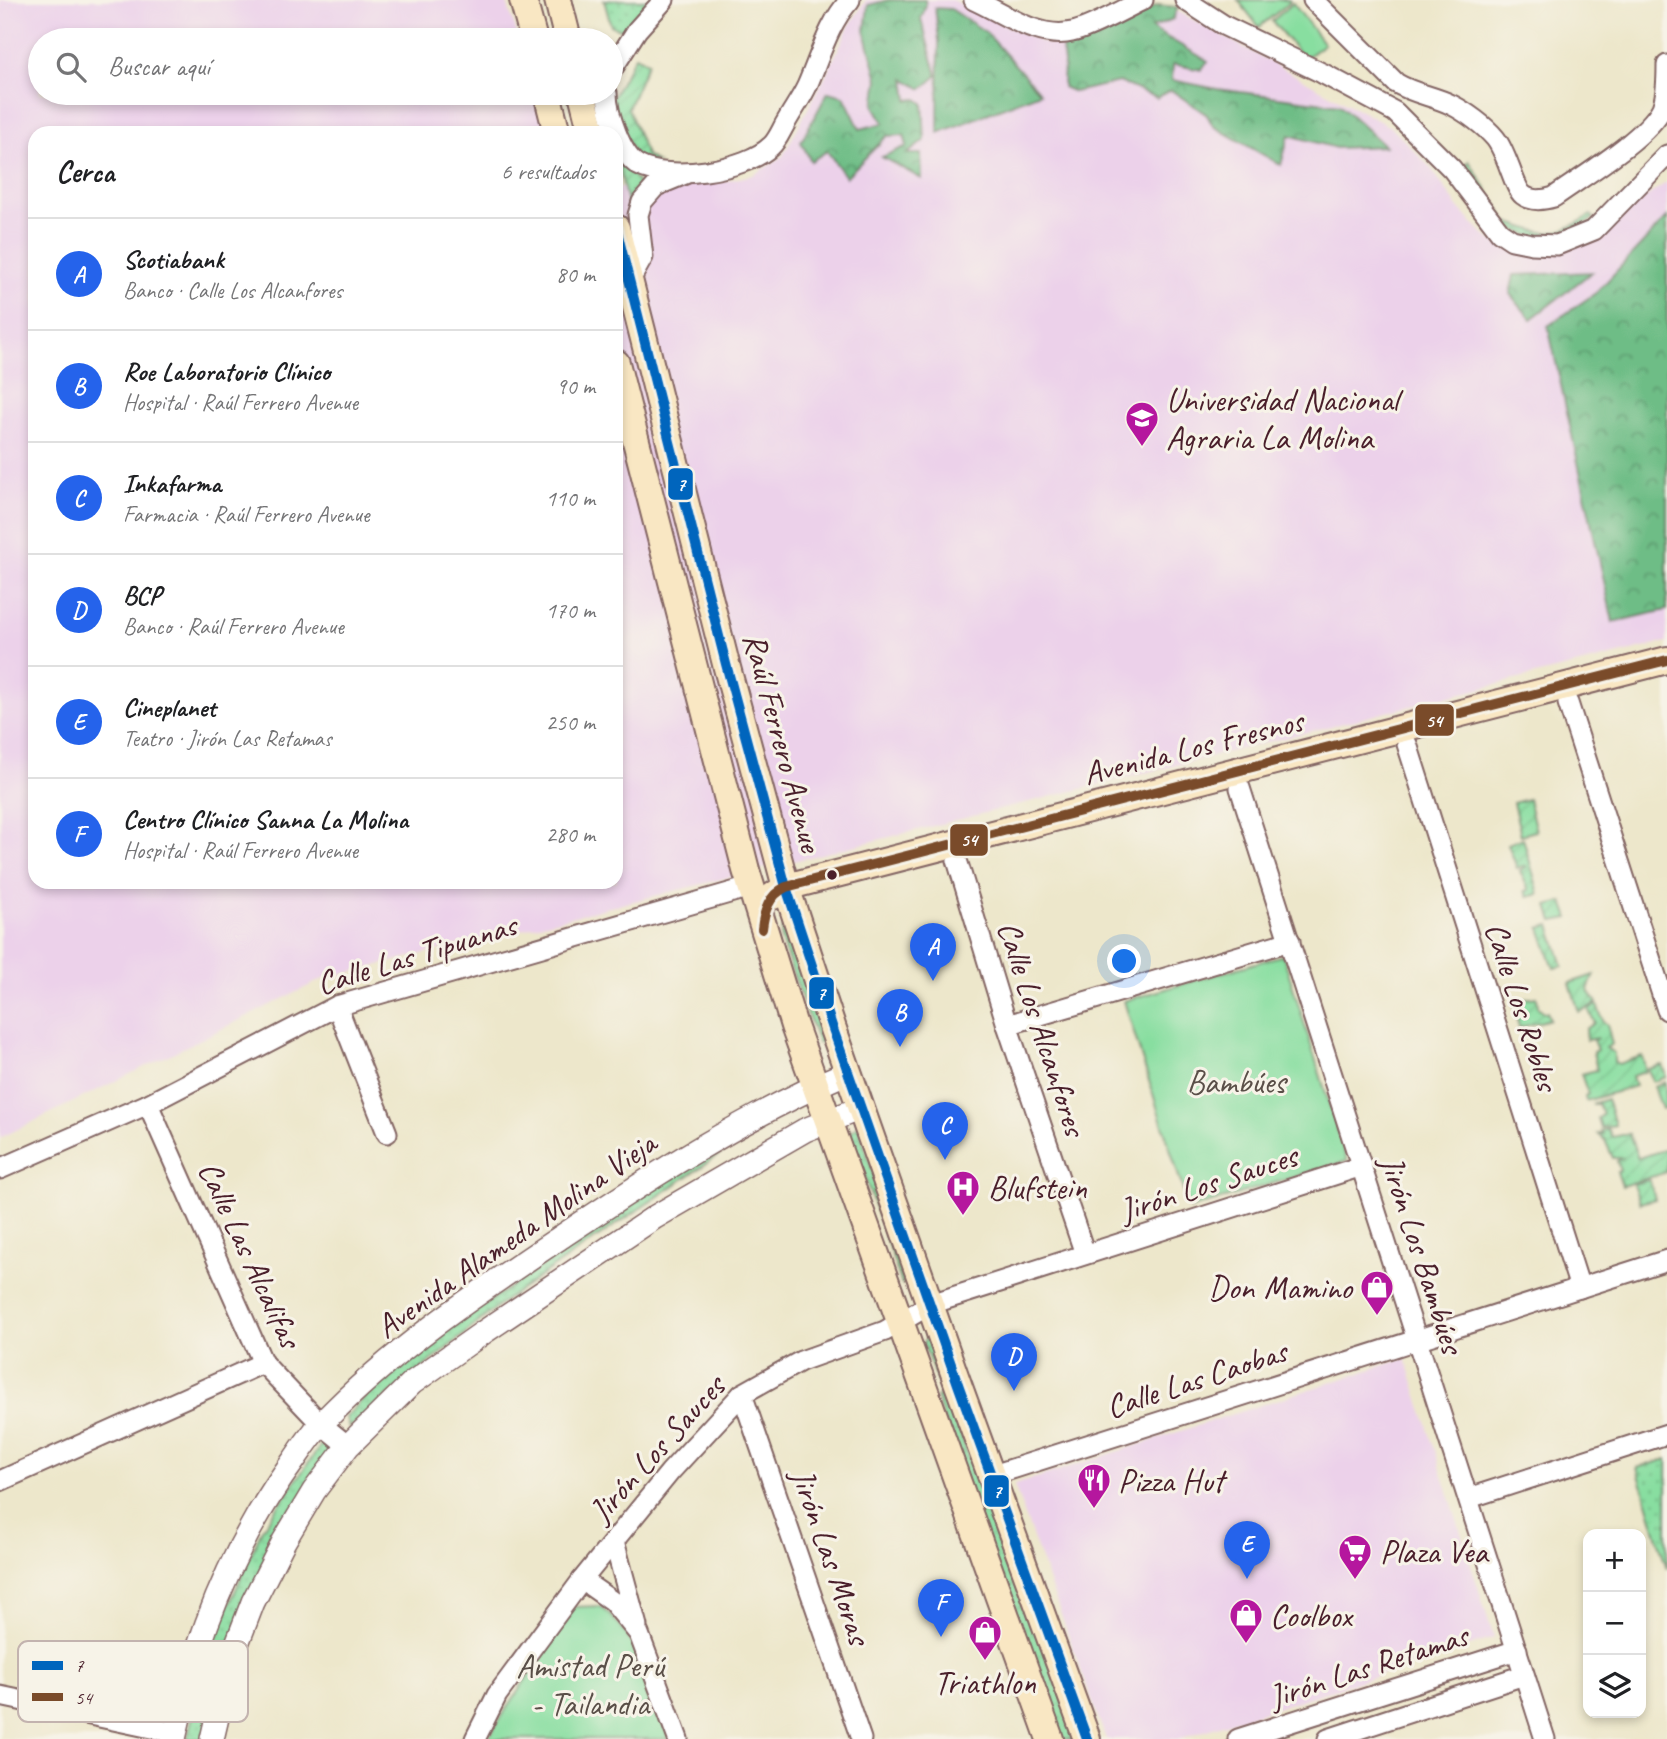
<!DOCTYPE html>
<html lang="es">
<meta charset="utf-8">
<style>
body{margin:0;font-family:Caveat,sans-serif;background:#f2f2f2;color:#202124}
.controls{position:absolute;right:21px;bottom:21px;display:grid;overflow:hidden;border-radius:14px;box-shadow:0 4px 10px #0003}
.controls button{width:63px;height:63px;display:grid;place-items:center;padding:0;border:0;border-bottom:2px solid #e0e0e0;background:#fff;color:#202124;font:35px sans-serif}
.you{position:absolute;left:1125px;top:962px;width:24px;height:24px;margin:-18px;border:5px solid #fff;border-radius:50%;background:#1a73e8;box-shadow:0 0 0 10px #1a73e833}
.badge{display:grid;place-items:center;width:46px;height:46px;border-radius:50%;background:#2563eb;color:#fff;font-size:23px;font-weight:700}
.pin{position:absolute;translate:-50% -58px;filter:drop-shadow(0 2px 4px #0008)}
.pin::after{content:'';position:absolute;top:37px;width:24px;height:21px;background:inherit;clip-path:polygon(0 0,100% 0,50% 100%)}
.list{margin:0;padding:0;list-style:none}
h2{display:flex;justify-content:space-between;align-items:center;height:91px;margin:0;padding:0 28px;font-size:30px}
h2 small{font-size:23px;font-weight:400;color:#757577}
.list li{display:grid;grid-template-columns:46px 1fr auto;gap:21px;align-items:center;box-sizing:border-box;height:112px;padding:0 28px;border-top:2px solid #e0e0e0}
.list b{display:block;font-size:26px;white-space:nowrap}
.list p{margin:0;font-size:23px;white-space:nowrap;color:#757577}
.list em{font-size:23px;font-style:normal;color:#757577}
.icon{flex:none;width:38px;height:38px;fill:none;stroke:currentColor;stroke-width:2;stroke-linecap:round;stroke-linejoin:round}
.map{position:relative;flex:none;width:1667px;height:1739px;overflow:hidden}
.search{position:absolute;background:#fff;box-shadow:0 4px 10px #0003;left:28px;top:28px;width:595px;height:77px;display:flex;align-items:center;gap:18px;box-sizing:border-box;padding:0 24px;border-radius:38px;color:#757577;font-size:26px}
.panel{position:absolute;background:#fff;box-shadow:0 4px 10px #0003;left:28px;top:126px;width:595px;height:763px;border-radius:21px}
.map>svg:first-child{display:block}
</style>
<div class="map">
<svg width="1667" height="1739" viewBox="0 0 1667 1739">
<defs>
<pattern id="grass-dots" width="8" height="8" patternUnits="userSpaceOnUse" patternTransform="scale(1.75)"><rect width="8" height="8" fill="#88dea0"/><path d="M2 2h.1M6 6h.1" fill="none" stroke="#77be8a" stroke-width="1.8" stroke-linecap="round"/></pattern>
<pattern id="forest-crowns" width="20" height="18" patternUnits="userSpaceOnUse" patternTransform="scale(1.75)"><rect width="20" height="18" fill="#6ebd86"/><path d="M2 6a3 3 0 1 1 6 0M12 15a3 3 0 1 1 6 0" fill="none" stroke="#5c996e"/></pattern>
<pattern id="garden-furrows" width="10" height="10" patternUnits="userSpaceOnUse" patternTransform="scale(1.75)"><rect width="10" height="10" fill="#88dea0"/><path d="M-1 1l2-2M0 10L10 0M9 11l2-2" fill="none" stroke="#77be8a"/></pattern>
</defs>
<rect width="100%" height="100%" fill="#f7f3e8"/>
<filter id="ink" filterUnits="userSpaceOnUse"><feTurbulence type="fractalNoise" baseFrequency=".0143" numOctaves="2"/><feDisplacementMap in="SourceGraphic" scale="14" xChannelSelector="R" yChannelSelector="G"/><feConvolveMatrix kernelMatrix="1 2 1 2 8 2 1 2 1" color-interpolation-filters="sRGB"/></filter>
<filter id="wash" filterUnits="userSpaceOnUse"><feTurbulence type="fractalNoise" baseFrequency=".00686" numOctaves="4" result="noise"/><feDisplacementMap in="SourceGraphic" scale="28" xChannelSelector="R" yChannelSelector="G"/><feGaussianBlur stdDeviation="1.57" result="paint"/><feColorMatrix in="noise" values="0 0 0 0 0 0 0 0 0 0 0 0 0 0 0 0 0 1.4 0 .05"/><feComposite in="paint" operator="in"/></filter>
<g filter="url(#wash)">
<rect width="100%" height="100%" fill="#ede7cb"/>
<g fill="#ecd1ea">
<polygon points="0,0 506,0 519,40 40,40 40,93 536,93 549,133 35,133 35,882 616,882 616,188 721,182 753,175 782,157 827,73 849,26 866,0 952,0 1044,43 1059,45 1076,42 1168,6 1392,128 1430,167 1458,207 1484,235 1507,249 1546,254 1580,244 1667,182 1667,642 323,979 0,1138"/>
<polygon points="1406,1358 1494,1638 1179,1739 1106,1739 1014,1485"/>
</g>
<g fill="url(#grass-dots)" stroke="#697e66" stroke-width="2">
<polygon points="604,0 656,0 630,32 611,26"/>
<polygon points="782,928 793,929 828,1042 818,1043 781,940"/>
<polygon points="858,1125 908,1281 902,1284 849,1133"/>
<polygon points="719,1145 726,1150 507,1299 349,1428 346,1417 392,1369 699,1156"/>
<polygon points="933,1335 953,1381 938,1383 923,1344 926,1338"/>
<polygon points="944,1393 950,1399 976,1481 995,1500 1076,1739 1061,1739 1030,1643 1014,1626 936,1397"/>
<polygon points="323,1442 332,1443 332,1450 204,1739 187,1739 208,1654 262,1529"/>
<polygon points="1667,1459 1667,1569 1637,1468"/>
</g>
<g fill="url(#forest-crowns)" stroke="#5c6e58" stroke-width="2">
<polygon points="889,0 925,0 926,5 921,19 937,76 922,89 905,79 908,100 917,99 923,103 925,140 907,154 921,154 922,179 882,157 907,146 904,135 887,136 846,177 827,151 811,161 801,142 828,92 844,96 860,129 884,123 874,106 878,79 865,32 868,5"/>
<polygon points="1158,5 1178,7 1173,19 1151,28 1208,61 1201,70 1173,64 1172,80 1217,89 1340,105 1385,146 1336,148 1289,135 1281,165 1213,126 1207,115 1171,90 1157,98 1119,82 1074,92 1063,87 1064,62 1062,48"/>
<polygon points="935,8 951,9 987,33 1040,93 938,133 939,41"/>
<polygon points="1667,217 1667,610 1613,622 1548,326 1597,292"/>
<polygon points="1592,272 1531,319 1510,294 1514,275"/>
</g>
<g fill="#88dea0" stroke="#697e66" stroke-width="2">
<polygon points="1238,0 1289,0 1290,2 1259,27"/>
<polygon points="1293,3 1324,44 1304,59 1272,21"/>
<polygon points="1283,955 1347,1161 1189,1209 1124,1001"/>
<path d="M600 1606C641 1638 652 1692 669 1739H487L573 1607Z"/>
</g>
<g fill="url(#garden-furrows)" stroke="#697e66" stroke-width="2">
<polygon points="635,56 648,62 628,108 646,155 657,163 637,161 610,102"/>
<polygon points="616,148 644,193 631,223 616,152"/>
<path d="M1469 161 1507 222C1548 235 1552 239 1591 215L1594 218 1574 231 1553 237H1534L1507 227 1461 170Z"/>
<polygon points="1528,799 1536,831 1521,835 1513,803"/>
<polygon points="1523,838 1539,894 1528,897 1525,891 1529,890 1520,871 1527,866 1517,868 1508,844"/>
<polygon points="1563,902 1569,918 1553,921 1548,906"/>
<polygon points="1550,925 1563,966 1554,968 1540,928"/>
<polygon points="1594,975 1588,989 1597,1003 1579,1012 1570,983"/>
<polygon points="1537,997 1538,1007 1544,1012 1547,1012 1550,1019 1519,1028 1513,1001"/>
<polygon points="1597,1005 1604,1023 1607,1024 1612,1044 1606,1048 1614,1053 1614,1062 1618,1064 1642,1056 1646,1071 1632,1076 1635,1086 1586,1101 1585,1096 1588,1094 1581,1074 1597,1070 1593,1052 1597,1050 1593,1040 1598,1038 1587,1040 1586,1029 1595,1023 1588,1009"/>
<polygon points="1662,1065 1666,1077 1653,1082 1648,1069"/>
<polygon points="1665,1082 1667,1107 1662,1109 1654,1087"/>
<polygon points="1607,1099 1615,1125 1601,1128 1598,1119 1603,1114 1598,1104 1592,1104"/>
<polygon points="1608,1129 1612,1137 1629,1134 1638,1158 1667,1149 1667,1172 1622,1186 1617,1172 1620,1171 1617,1161 1622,1158 1613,1158 1605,1140 1598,1134 1603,1134 1601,1131"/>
<polygon points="1649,1180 1655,1199 1640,1203 1633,1184"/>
</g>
</g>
<g filter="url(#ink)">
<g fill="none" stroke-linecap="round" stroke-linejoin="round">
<defs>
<g id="minor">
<path d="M974 0C1003 13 1039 40 1072 32 1089 29 1126 8 1143 0"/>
<polyline points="1185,0 1225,26 1322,73 1395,112 1452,169 1500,232 1512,240 1532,244 1557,245 1594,230 1667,155"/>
<path d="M1313 0 1396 83C1414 94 1434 96 1452 105 1466 112 1485 126 1495 138 1507 152 1514 188 1523 195 1532 202 1544 200 1554 197 1582 177 1648 137 1662 108 1667 95 1667 79 1667 65"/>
<polyline points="611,71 637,30 664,0"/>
<path d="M607 93C607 112 621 155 638 165 668 182 747 170 771 146 777 141 781 131 785 124 792 111 801 99 807 86 820 57 828 24 850 0"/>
<polyline points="629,282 643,257 638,215 642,202 656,186 685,174"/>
<polyline points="1568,703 1667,1010"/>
<polyline points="1407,744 1580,1288"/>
<polyline points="1240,788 1545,1739"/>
<polyline points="957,860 1007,1025 1085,1254"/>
<polyline points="337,1006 387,1133"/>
<polyline points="1007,1025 1290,941"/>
<polyline points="148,1104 263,1363 321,1424 348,1446"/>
<polyline points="0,1169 148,1104 337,1006 750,887"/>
<polyline points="742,1394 861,1739"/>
<polyline points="993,1475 1667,1260"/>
<polyline points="0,1481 263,1363"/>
<polyline points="1469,1498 1667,1434"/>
<polyline points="614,1541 637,1626"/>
<polyline points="582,1580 612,1601 639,1634 678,1739"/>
<polyline points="0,1696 175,1733"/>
<polyline points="475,1739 497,1695 582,1580 670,1472 742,1394 801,1361 885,1331 931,1304 1362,1166"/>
<polyline points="1238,1739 1517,1650"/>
<polyline points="1328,1739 1524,1675"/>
</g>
<g id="tertiary">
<path d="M174 1739C195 1639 233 1543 294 1460 303 1447 312 1433 323 1422 394 1348 479 1292 564 1235 655 1174 747 1115 848 1072"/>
<polyline points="212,1739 230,1662 253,1602 284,1541 314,1491 348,1446 412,1383 484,1332 655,1217 805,1130 861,1108"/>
</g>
<g id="secondary">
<polyline points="523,0 534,40"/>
<polyline points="558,0 568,40"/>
<polyline points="547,93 557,133"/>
<polyline points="582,93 592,133"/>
<polyline points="616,228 726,664 786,887 833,1029 959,1387 1087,1739"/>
<polyline points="616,363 746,870 794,1026 1050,1739"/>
<polyline points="773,896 786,887 1667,660"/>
</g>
</defs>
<use href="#minor" stroke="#836563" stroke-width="23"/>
<use href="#tertiary" stroke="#836563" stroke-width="26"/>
<use href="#secondary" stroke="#836563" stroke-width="30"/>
<use href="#minor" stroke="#fff" stroke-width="19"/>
<use href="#tertiary" stroke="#fff" stroke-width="23"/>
<use href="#secondary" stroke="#f9e7c3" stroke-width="26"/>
<defs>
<polyline id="bus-1" points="616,228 726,664 786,887 833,1029 959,1387 1087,1739"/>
<path id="bus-2" d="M762 929C764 911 769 895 786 887L1667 660"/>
</defs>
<use href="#bus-1" stroke="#f7f3e8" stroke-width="16"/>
<use href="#bus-2" stroke="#f7f3e8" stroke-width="16"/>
<use href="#bus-1" stroke="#0065bd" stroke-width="10"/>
<use href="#bus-2" stroke="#7a4b2a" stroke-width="10"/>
</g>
</g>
<defs>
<symbol id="university-pin" viewBox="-11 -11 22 30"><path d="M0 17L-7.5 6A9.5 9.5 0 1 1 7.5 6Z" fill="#b5179e" stroke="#f7f3e8"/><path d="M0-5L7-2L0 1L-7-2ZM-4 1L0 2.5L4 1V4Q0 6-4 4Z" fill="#fff"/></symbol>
<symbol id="hospital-pin" viewBox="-11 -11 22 30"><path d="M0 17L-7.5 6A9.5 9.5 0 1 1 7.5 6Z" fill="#b5179e" stroke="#f7f3e8"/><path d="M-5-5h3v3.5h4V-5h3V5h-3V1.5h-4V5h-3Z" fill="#fff"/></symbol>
<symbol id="shop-pin" viewBox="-11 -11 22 30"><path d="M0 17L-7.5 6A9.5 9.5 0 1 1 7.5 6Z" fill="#b5179e" stroke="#f7f3e8"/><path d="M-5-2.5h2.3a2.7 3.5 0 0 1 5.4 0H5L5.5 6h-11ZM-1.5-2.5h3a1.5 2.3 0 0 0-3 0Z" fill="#fff"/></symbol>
<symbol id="restaurant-pin" viewBox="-11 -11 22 30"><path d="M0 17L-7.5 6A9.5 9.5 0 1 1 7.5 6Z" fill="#b5179e" stroke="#f7f3e8"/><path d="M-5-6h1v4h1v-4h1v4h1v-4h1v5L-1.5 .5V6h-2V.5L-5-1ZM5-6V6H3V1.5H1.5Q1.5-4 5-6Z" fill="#fff"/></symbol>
<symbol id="supermarket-pin" viewBox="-11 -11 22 30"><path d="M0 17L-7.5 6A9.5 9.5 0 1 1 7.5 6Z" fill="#b5179e" stroke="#f7f3e8"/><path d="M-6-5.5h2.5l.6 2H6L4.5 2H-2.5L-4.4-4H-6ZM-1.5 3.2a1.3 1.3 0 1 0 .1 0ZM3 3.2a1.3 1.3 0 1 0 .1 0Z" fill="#fff"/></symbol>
</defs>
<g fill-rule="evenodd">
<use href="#university-pin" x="1123" y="399" width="38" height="52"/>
<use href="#hospital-pin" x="944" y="1168" width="38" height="52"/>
<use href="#shop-pin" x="1358" y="1268" width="38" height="52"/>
<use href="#restaurant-pin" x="1075" y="1461" width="38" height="52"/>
<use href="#supermarket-pin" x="1336" y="1532" width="38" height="52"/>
<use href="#shop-pin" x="1227" y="1596" width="38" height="52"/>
<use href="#shop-pin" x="966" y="1613" width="38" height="52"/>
</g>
<circle fill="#4a1f2b" stroke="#f7f3e8" stroke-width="2.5" cx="832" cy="875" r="6"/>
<g text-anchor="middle" stroke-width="6" stroke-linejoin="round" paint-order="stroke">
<g font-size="33" fill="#4a1f2b" stroke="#f7f3e8" text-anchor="start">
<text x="1166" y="411">Universidad Nacional<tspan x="1166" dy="38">Agraria La Molina</tspan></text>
<text x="988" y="1199">Blufstein</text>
<text x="1352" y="1299" text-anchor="end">Don Mamino</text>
<text x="1118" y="1492">Pizza Hut</text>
<text x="1380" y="1563">Plaza Vea</text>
<text x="1270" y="1627">Coolbox</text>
<text x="985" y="1694" text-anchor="middle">Triathlon</text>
</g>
<g font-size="33" fill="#4a1f2b" stroke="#f7f3e8">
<text transform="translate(784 742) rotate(75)" y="12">Raúl Ferrero Avenue</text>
<text transform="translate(1193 746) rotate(-14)" y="12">Avenida Los Fresnos</text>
<text transform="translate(416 953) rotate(-17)" y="12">Calle Las Tipuanas</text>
<text transform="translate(1523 1006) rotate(72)" y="12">Calle Los Robles</text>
<text transform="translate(1043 1028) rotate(72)" y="12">Calle Los Alcanfores</text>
<text transform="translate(1208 1182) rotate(-18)" y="12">Jirón Los Sauces</text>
<text transform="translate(515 1234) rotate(-35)" y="12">Avenida Alameda Molina Vieja</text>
<text transform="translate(251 1254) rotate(65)" y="12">Calle Las Alcalifas</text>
<text transform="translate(1423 1254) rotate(72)" y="12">Jirón Los Bambúes</text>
<text transform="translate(1196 1378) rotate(-18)" y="12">Calle Las Caobas</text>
<text transform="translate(656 1448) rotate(-48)" y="12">Jirón Los Sauces</text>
<text transform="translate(832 1556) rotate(71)" y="12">Jirón Las Moras</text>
<text transform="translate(1368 1665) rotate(-18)" y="12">Jirón Las Retamas</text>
</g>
<g font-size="33" fill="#5a4f48" stroke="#f7f3e8">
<text x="1236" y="1093">Bambúes</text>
<text x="590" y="1677">Amistad Perú<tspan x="590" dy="38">- Tailandia</tspan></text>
</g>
</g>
<rect x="18" y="1641" width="230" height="81" rx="10" fill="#f7f3e8" stroke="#c3b3af" stroke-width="2"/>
<rect x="32" y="1661" width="31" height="9" fill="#0065bd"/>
<rect x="32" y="1693" width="31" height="8" fill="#7a4b2a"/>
<g font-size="19" fill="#4a1f2b">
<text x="75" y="1672">7</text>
<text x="75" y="1704">54</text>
</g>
<g stroke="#f7f3e8" stroke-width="2.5">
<rect x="667" y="467" width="27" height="34" rx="7" fill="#0065bd"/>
<rect x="1414" y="703" width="41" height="34" rx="7" fill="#7a4b2a"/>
<rect x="949" y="823" width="40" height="34" rx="7" fill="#7a4b2a"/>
<rect x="808" y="976" width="27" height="34" rx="7" fill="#0065bd"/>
<rect x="983" y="1474" width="27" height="34" rx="7" fill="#0065bd"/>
</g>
<g font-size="19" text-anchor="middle" font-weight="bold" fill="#fff">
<text x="681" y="491">7</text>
<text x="1434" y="727">54</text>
<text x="969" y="846">54</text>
<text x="821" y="1000">7</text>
<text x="997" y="1498">7</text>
</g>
</svg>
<div class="controls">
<button>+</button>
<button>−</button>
<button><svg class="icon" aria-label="layers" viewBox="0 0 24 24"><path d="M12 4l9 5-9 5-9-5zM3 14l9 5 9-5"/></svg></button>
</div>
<div class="you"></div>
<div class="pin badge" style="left:933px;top:981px">A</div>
<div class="pin badge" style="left:900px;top:1047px">B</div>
<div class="pin badge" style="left:945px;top:1160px">C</div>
<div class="pin badge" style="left:1014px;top:1391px">D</div>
<div class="pin badge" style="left:1247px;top:1579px">E</div>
<div class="pin badge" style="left:941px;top:1637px">F</div>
<div class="search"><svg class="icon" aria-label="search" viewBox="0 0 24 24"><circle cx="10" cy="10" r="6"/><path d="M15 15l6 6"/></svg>Buscar aquí</div>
<section class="panel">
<h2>Cerca<small>6 resultados</small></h2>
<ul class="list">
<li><span class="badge">A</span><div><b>Scotiabank</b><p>Banco · Calle Los Alcanfores</p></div><em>80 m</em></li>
<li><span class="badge">B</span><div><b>Roe Laboratorio Clínico</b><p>Hospital · Raúl Ferrero Avenue</p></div><em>90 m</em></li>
<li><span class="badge">C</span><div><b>Inkafarma</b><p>Farmacia · Raúl Ferrero Avenue</p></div><em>110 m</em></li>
<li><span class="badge">D</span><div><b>BCP</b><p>Banco · Raúl Ferrero Avenue</p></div><em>170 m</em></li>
<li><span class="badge">E</span><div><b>Cineplanet</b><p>Teatro · Jirón Las Retamas</p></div><em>250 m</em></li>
<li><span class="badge">F</span><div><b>Centro Clínico Sanna La Molina</b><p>Hospital · Raúl Ferrero Avenue</p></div><em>280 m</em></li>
</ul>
</section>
</div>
